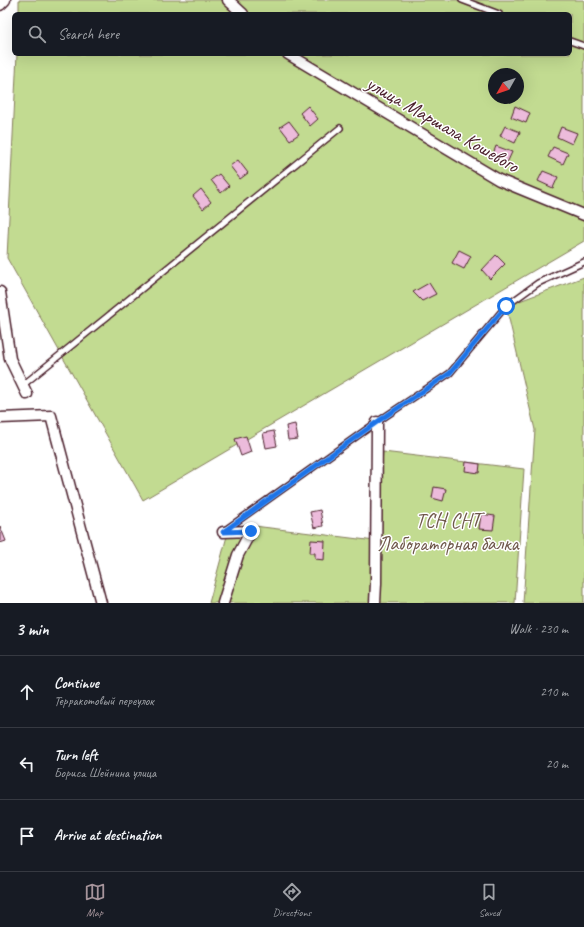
<!DOCTYPE html>
<meta charset="utf-8">
<style>
body{margin:0;font-family:Caveat,sans-serif;background:#242831;color:#f1f3f6}
.compass{position:absolute;left:488px;top:68px;width:36px;height:36px;border-radius:50%;background:#171b24;box-shadow:0 4px 16px #0002;rotate:230deg}
.stop{position:absolute;width:12px;height:12px;margin:-9px;border:3px solid #1a73e8;border-radius:50%;background:#fff}
.stop.end{background:#1a73e8;border-color:#fff;box-shadow:0 1px 4px #0008}
.list{margin:0;padding:0;list-style:none}
h2{display:flex;justify-content:space-between;align-items:center;height:52px;margin:0;padding:0 16px;font-size:17px}
h2 small{font-size:13px;font-weight:400;color:#9ea1a6}
.list li{display:grid;grid-template-columns:26px 1fr auto;gap:12px;align-items:center;box-sizing:border-box;height:72px;padding:0 16px;border-top:1px solid #363941}
.list b{display:block;font-size:15px;white-space:nowrap}
.list p{margin:0;font-size:13px;white-space:nowrap;color:#9ea1a6}
.list em{font-size:13px;font-style:normal;color:#9ea1a6}
.icon{flex:none;width:22px;height:22px;fill:none;stroke:currentColor;stroke-width:2;stroke-linecap:round;stroke-linejoin:round}
.map{position:relative;flex:none;width:584px;height:603px;overflow:hidden}
.search{position:absolute;background:#171b24;box-shadow:0 4px 16px #0002;left:12px;right:12px;top:12px;height:44px;display:flex;align-items:center;gap:10px;box-sizing:border-box;padding:0 14px;border-radius:6px;color:#9ea1a6;font-size:15px}
.sheet{height:268px;background:#171b24}
nav{display:flex;justify-content:space-around;align-items:center;box-sizing:border-box;height:56px;border-top:1px solid #363941;background:#171b24;font-size:11px;color:#9ea1a6}
nav a{display:grid;justify-items:center;gap:2px}
nav .on{color:#a6949b}
.map>svg:first-child{display:block}
</style>
<div class="map">
<svg width="584" height="603" viewBox="0 0 584 603">
<rect width="100%" height="100%" fill="#fff"/>
<filter id="ink" filterUnits="userSpaceOnUse"><feTurbulence type="fractalNoise" baseFrequency=".025" numOctaves="2"/><feDisplacementMap in="SourceGraphic" scale="8" xChannelSelector="R" yChannelSelector="G"/><feConvolveMatrix kernelMatrix="1 2 1 2 8 2 1 2 1" color-interpolation-filters="sRGB"/></filter>
<g filter="url(#ink)">
<g fill="#c2db91" stroke="#867d5e" fill-rule="evenodd">
<path d="M19 0H584V241L143 500 7 258 17 54H570V14H19ZM494 74H518V98H494Z"/>
<polygon points="584,277 584,603 523,603 535,430 506,306"/>
<polygon points="383,452 524,469 515,603 209,603 227,536 246,525 375,541"/>
</g>
<g fill="#ecbbdb" stroke="#4a1f2b">
<polygon points="308,106 318,119 310,126 300,113"/>
<polygon points="515,106 530,113 526,123 511,117"/>
<polygon points="289,121 299,134 290,140 280,127"/>
<polygon points="505,126 520,132 515,143 500,136"/>
<polygon points="561,127 577,133 572,144 557,137"/>
<polygon points="496,146 512,152 507,163 492,157"/>
<polygon points="553,147 568,153 563,164 548,157"/>
<polygon points="238,160 248,173 240,179 230,166"/>
<polygon points="543,171 558,177 553,188 538,181"/>
<polygon points="219,174 229,186 221,193 211,180"/>
<polygon points="201,189 211,202 203,209 193,196"/>
<polygon points="459,250 471,256 464,269 452,263"/>
<polygon points="496,255 505,264 490,279 482,270"/>
<polygon points="429,283 436,294 422,301 413,292"/>
<polygon points="295,424 298,439 288,440 286,426"/>
<polygon points="274,431 277,446 266,448 263,433"/>
<polygon points="246,436 251,452 241,456 235,439"/>
<polygon points="466,462 480,464 479,473 465,471"/>
<polygon points="434,487 446,489 443,501 432,498"/>
<polygon points="320,510 323,526 314,528 310,512"/>
<polygon points="481,514 495,516 493,530 479,529"/>
<polygon points="0,526 6,541 0,543"/>
<polygon points="311,540 325,541 324,560 315,559 315,553 310,553"/>
</g>
<g fill="none" stroke-linecap="round" stroke-linejoin="round">
<defs>
<g id="lane">
<polyline points="462,0 499,14"/>
<polyline points="570,41 584,46"/>
<polyline points="23,385 340,128"/>
<polyline points="225,530 377,422 450,373 506,306 538,283 584,262"/>
</g>
<g id="street">
<polyline points="228,0 243,14"/>
<polyline points="0,5 5,0"/>
<polyline points="288,54 499,180 584,215"/>
<polyline points="0,292 10,359 27,394"/>
<polyline points="0,418 51,416 101,603"/>
<polyline points="223,532 251,531 238,555 223,603"/>
<polyline points="375,603 376,583 377,422"/>
</g>
</defs>
<use href="#lane" stroke="#4a1f2b" stroke-width="8"/>
<use href="#street" stroke="#4a1f2b" stroke-width="13"/>
<use href="#lane" stroke="#fff" stroke-width="5"/>
<use href="#street" stroke="#fff" stroke-width="10"/>
</g>
</g>
<g fill="none" stroke-linecap="round" stroke-linejoin="round" filter="url(#ink)">
<polyline stroke="#1a73e8" stroke-width="5" points="251,531 223,532 377,422 450,373 506,306"/>
</g>
<g text-anchor="middle" stroke-width="3" stroke-linejoin="round" paint-order="stroke">
<g font-size="20" fill="#4a1f2b" stroke="#fff">
<text transform="translate(443 124) rotate(30)" y="7">улица Маршала Кошевого</text>
</g>
<g font-size="20" fill="#6e574a" stroke="#fff">
<text x="448" y="527">ТСН СНТ<tspan x="448" dy="23">Лабораторная балка</tspan></text>
</g>
</g>
</svg>
<svg class="compass" viewBox="-18 -18 36 36"><path d="M0-13l5 13h-10z" fill="#e53935"/><path d="M0 13l5-13h-10z" fill="#9ea1a6"/></svg>
<div class="stop" style="left:506px;top:306px"></div>
<div class="stop end" style="left:251px;top:531px"></div>
<div class="search"><svg class="icon" aria-label="search" viewBox="0 0 24 24"><circle cx="10" cy="10" r="6"/><path d="M15 15l6 6"/></svg>Search here</div>
</div>
<section class="sheet">
<h2>3 min<small>Walk · 230 m</small></h2>
<ul class="list">
<li><svg class="icon" aria-label="ahead" viewBox="0 0 24 24"><path d="M12 20V5M6 11l6-6 6 6"/></svg><div><b>Continue</b><p>Терракотовый переулок</p></div><em>210 m</em></li>
<li><svg class="icon" aria-label="left" viewBox="0 0 24 24"><path d="M17 20v-9H6M10 6l-5 5 5 5"/></svg><div><b>Turn left</b><p>Бориса Шейнина улица</p></div><em>20 m</em></li>
<li><svg class="icon" aria-label="arrive" viewBox="0 0 24 24"><path d="M6 21V4h12l-3 4 3 4H6"/></svg><div><b>Arrive at destination</b></div></li>
</ul>
</section>
<nav>
<a class="on"><svg class="icon" aria-label="map" viewBox="0 0 24 24"><path d="M3 6l6-2 6 2 6-2v14l-6 2-6-2-6 2zM9 4v14M15 6v14"/></svg>Map</a>
<a><svg class="icon" aria-label="directions" viewBox="0 0 24 24"><path d="M12 3l9 9-9 9-9-9zM9 14v-3h6M13 9l2 2-2 2"/></svg>Directions</a>
<a><svg class="icon" aria-label="saved" viewBox="0 0 24 24"><path d="M7 4h10v16l-5-4-5 4z"/></svg>Saved</a>
</nav>
